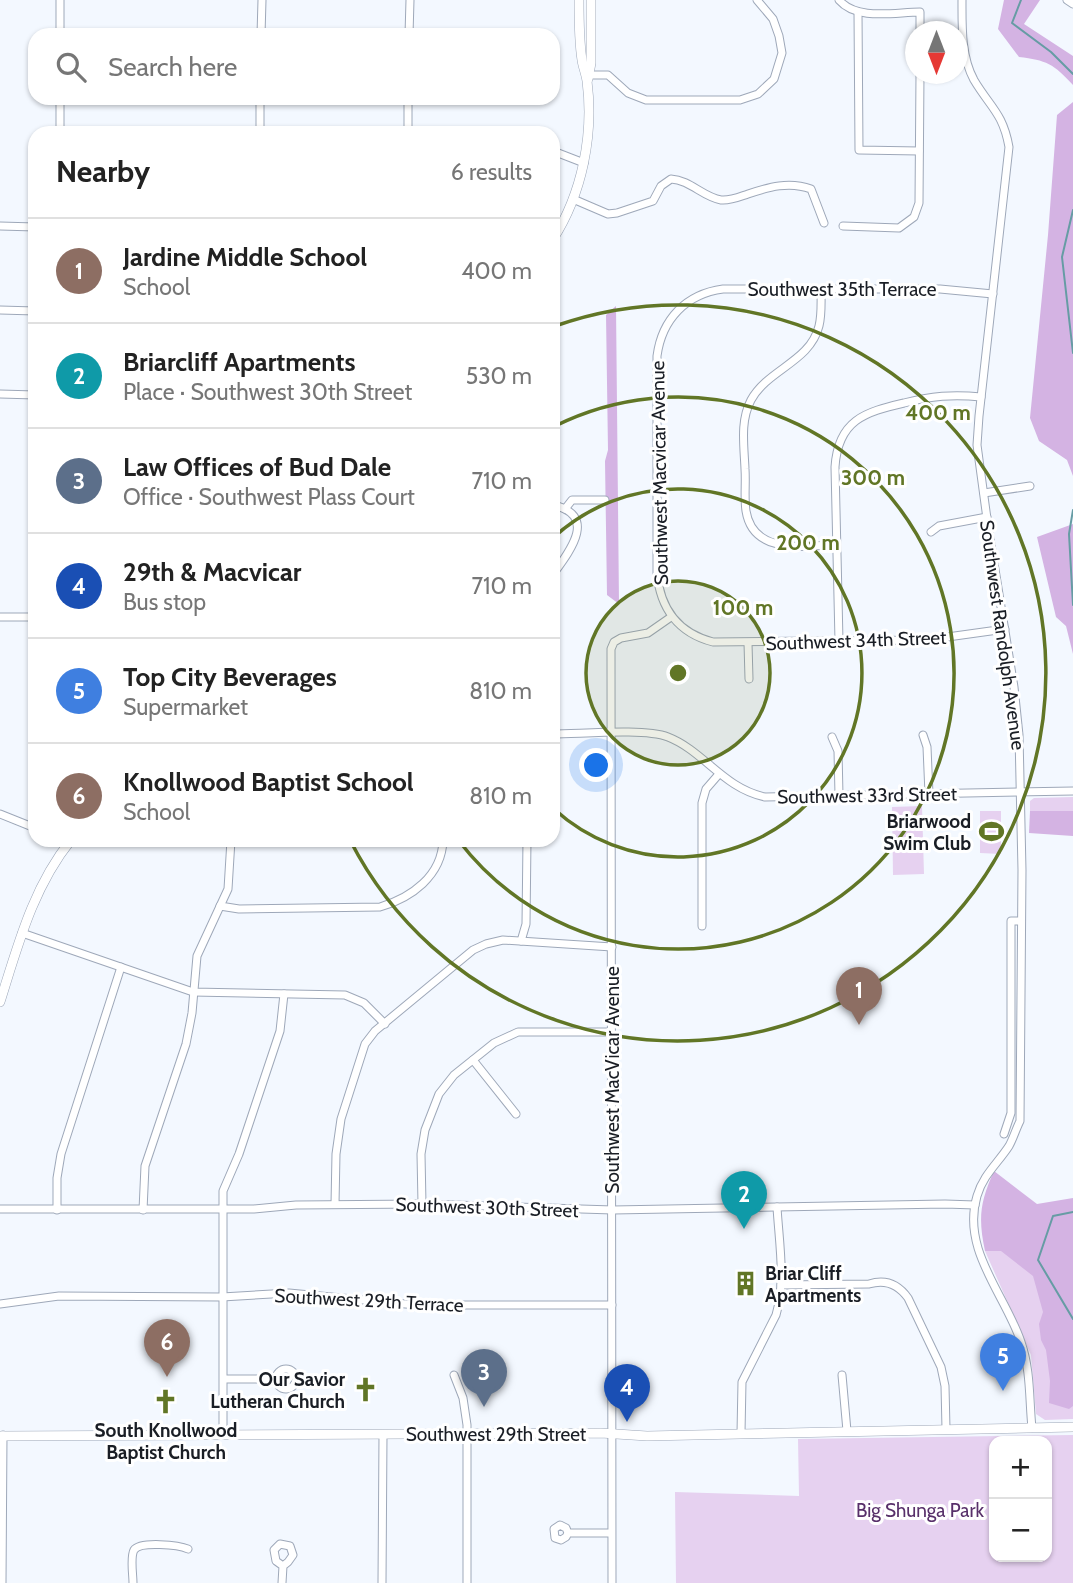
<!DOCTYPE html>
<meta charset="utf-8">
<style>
body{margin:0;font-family:Cabin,sans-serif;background:#f2f2f2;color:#222}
.controls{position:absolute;right:21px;bottom:21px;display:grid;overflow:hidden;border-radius:14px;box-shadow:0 2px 5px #0004}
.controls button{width:63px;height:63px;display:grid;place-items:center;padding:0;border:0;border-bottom:2px solid #e0e0e0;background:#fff;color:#222;font:35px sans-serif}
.compass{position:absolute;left:905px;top:21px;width:63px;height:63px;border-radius:50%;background:#fff;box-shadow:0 2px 5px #0004;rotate:180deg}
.you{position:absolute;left:597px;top:766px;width:24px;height:24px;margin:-18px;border:5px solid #fff;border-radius:50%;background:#1a73e8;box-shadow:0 0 0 10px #1a73e833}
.badge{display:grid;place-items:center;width:46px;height:46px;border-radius:50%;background:#b45309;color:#fff;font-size:23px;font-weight:700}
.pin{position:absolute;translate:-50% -58px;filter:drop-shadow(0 2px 4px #0008)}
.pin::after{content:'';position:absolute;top:37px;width:24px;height:21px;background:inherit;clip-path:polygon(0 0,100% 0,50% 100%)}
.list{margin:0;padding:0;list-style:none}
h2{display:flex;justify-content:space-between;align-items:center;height:91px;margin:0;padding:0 28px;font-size:30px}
h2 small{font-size:23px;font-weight:400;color:#767676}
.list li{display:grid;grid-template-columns:46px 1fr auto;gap:21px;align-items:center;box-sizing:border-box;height:105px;padding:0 28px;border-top:2px solid #e0e0e0}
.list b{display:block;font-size:26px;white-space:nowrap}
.list p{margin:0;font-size:23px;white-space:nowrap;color:#767676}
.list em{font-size:23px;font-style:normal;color:#767676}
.icon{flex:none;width:38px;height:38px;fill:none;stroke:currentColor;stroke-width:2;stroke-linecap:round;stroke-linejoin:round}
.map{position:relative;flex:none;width:1073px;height:1583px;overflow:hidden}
.search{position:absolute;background:#fff;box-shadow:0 2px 5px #0004;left:28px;top:28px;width:532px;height:77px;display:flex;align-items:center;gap:18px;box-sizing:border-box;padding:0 24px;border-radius:21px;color:#767676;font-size:26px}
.panel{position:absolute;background:#fff;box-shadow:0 2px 5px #0004;left:28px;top:126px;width:532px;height:721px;border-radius:21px}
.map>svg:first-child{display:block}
</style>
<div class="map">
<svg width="1073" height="1583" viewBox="0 0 1073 1583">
<rect width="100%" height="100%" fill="#f3f8ff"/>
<g fill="#e6d1f0" fill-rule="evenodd">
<polygon points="1073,797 1073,811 1030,811 1030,801 1034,798"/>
<polygon points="922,806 924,874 893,875 892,807"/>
<polygon points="980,811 1001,811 1001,854 980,853"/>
<polygon points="985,1251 1073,1251 1073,1419 1045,1420 1036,1414 1031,1355"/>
<path d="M1073 1435V1583H676L675 1492 799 1496 798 1439ZM994 1441H1047V1557H994Z"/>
</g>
<g fill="#d4b3e3">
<path d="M1004 0H1040L1024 24 1073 56V85C1054 64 1046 60 1019 57L998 29Z"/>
<polygon points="1073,102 1073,476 1067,460 1039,441 1030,418 1048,235 1057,115"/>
<polygon points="616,306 619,604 607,595 605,461 608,450 606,315"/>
<polygon points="1073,524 1073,654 1066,626 1056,617 1037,537"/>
<polygon points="1030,811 1073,811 1073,836 1029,833"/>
<path d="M994 1171 1037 1204 1073 1198V1406L1069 1409 1049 1403 1050 1381 1046 1350 1041 1340 1039 1324 1043 1312 1033 1276 1001 1251H985C978 1218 980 1202 994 1171Z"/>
</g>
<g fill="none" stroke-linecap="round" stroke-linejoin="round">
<g stroke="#669ca4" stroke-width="2">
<polyline points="1021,0 1012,23 1051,52 1073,74"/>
<polyline points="1073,210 1062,257 1073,353"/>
<polyline points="1073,510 1069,534 1073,605"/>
<polyline points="1073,1212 1053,1216 1038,1260 1073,1319"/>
</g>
<defs>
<g id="minor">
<path d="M839 0C857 21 895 12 920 12V32"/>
<path d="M962 0C962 27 961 56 974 80 990 107 1003 113 1009 147L979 416 977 445 988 526 1014 687 1019 735 1022 870 1020 1121C1016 1129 1013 1139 1009 1146 998 1163 983 1175 977 1196 961 1250 1005 1294 1021 1342 1031 1371 1029 1399 1032 1428"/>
<polyline points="1067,0 1073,4"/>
<polyline points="858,12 859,150 919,151"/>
<polyline points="60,35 60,0"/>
<polyline points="261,35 262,0"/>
<polyline points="409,35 410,0"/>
<polyline points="588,75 608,75 628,93 646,100 740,100 758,94 774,79 782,53 779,36 773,19 757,0"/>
<polyline points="60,133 60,98"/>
<polyline points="260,133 260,98"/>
<polyline points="408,133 408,98"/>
<polyline points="553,151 584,163"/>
<path d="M573 199 608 214 617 213 653 201 661 186 671 179C690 180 703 197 721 200 730 201 739 197 748 194 769 187 789 181 811 189L824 223"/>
<polyline points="0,226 35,227"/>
<polyline points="843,226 899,228 914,217 919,203 920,74"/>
<path d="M821 289C821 301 822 314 819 326 810 362 768 369 751 400 740 421 744 445 745 469 746 483 744 498 746 511 753 555 804 546 836 545"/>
<path d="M993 294 940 289H723C686 294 662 319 657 356V573C660 608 678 633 713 642L926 640 1005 629"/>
<polyline points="0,310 35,311"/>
<polyline points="0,394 35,395"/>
<polyline points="555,484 555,505"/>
<polyline points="984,493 1030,486"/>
<path d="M553 505C598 515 570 551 554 573"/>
<polyline points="565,509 572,500 605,500"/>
<polyline points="931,532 939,526 987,517"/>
<polyline points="0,617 35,617"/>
<path d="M839 641 835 467C838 420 865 412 904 403 931 396 953 394 981 397"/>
<polyline points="748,643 749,679"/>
<path d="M553 734C581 734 644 728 668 737 704 751 723 788 765 797L1073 791"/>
<polyline points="923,735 927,747 929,794"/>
<polyline points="832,737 838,751 839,795"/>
<polyline points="0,814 35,828"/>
<polyline points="56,840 66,846"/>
<path d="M220 906 239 909 380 907C411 898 442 876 443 840"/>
<polyline points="702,926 702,803 706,789 719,774"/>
<polyline points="22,933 193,992 345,995 364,1003 385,1024"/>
<polyline points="521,941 526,924 527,840"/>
<polyline points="473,1060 516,1114"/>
<polyline points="1004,1134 1011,1113 1011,921 1021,921"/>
<polyline points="335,1204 336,1154 341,1119 365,1044 375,1031 473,950 486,944 503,940 612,947"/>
<polyline points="422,1204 421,1154 425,1130 439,1094 454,1075 494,1043 518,1032 611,1032"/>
<polyline points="0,1209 254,1209 296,1205 422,1204 613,1210 945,1204 975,1205"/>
<polyline points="57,1210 57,1178 61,1154 121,967"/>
<polyline points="143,1210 145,1166 186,1044 192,1013 197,956 228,889 231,840"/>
<path d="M781 1285 869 1284C885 1279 898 1284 908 1298L941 1367 945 1386 946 1429"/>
<polyline points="0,1304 59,1296 222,1297 289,1293 416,1305 612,1305"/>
<circle cx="286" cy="1379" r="10"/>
<polyline points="454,1375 463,1398 467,1425 467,1583"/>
<polyline points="842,1375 847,1431"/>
<polyline points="224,1379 275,1379"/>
<path d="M741 1433 742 1382 776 1315C786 1281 779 1242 777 1207"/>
<polyline points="223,1435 223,1191 239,1154 280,1031 284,994"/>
<polyline points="568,1533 566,1528 560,1525 554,1529 555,1538 561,1540 566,1537 568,1533 611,1533"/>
<polyline points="2,1583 3,1435"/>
<path d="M133 1583C133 1574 130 1557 134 1550 140 1541 179 1545 188 1549"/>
<polyline points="282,1583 283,1566 288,1562 293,1555 290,1546 280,1544 274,1550 276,1561 283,1566"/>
<polyline points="382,1583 383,1435"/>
<polyline points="612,1583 611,649 614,642 621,638 648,633 671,617"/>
</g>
<g id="major">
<polyline points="588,79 591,63 591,0"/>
<path d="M553 239C582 194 594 135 587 81 586 74 583 67 582 60 579 41 579 19 579 0"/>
<path d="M0 1002C18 945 33 887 71 840"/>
<polyline points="0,1436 601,1433 647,1436 1073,1427"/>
</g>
</defs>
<use href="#minor" stroke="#9ea8b9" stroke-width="9"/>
<use href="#major" stroke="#9ea8b9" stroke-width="10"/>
<use href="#minor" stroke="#fff" stroke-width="7"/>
<use href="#major" stroke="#fff" stroke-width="9"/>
</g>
<circle cx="678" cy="673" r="92" fill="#617626" fill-opacity=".12"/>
<g fill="none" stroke="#617626" stroke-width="3.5">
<circle cx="678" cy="673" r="92"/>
<path d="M554 537A184 184 0 1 1 554 809"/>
<path d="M555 426A276 276 0 1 1 459 841"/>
<path d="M555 326A368 368 0 1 1 350 840"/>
</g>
<defs>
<symbol id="stadium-bare" viewBox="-9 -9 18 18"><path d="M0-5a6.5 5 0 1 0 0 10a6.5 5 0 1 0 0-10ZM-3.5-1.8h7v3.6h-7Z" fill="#617626" stroke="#fff" stroke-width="2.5" paint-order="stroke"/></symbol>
<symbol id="building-bare" viewBox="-9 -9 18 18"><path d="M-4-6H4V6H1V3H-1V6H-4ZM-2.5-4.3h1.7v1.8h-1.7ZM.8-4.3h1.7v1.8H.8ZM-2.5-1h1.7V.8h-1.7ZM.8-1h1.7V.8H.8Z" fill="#617626" stroke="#fff" stroke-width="2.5" paint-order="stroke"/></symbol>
<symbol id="church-bare" viewBox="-9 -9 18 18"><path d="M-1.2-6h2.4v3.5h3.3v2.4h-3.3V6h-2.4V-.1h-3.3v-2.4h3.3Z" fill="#617626" stroke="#fff" stroke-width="2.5" paint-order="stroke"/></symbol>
</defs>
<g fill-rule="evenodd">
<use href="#stadium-bare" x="974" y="814" width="35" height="35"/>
<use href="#building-bare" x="728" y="1266" width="35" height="35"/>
<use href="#church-bare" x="348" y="1372" width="35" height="35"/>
<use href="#church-bare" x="148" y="1384" width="35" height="35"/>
</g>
<g text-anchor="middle" stroke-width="6" stroke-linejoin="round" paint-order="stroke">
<g font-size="19" fill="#1a1e25" stroke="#fff">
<text x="842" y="296">Southwest 35th Terrace</text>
<text transform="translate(659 473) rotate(-91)" y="7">Southwest Macvicar Avenue</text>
<text transform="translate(1003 635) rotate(82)" y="7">Southwest Randolph Avenue</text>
<text transform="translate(856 640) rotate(-2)" y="7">Southwest 34th Street</text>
<text transform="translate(867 795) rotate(-1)" y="7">Southwest 33rd Street</text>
<text transform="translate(612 1080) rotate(-90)" y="7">Southwest MacVicar Avenue</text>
<text transform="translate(487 1207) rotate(2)" y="7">Southwest 30th Street</text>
<text transform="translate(369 1300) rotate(3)" y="7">Southwest 29th Terrace</text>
<text x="496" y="1441">Southwest 29th Street</text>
</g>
<g font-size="19" font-weight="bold" fill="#1a1e25" stroke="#fff" text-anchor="end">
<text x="971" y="828">Briarwood<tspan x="971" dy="22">Swim Club</tspan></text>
<text x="765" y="1280" text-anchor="start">Briar Cliff<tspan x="765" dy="22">Apartments</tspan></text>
<text x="345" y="1386">Our Savior<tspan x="345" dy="22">Lutheran Church</tspan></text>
<text x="166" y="1437" text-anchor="middle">South Knollwood<tspan x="166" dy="22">Baptist Church</tspan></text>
</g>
<g font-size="19" fill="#58306a" stroke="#fff">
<text x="920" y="1517">Big Shunga Park</text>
</g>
</g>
<circle cx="678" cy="673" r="10" fill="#617626" stroke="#fff" stroke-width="3.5"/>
<g font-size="21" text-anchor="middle" font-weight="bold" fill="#617626" stroke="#fff" stroke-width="6" stroke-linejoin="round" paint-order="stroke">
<text x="938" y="420">400 m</text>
<text x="873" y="485">300 m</text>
<text x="808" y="550">200 m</text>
<text x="743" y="615">100 m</text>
</g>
</svg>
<div class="controls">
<button>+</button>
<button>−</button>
</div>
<svg class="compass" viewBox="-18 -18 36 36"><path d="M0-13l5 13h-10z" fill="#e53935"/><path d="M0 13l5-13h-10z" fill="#767676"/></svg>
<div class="you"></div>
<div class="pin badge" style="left:859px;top:1025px;background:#8d6e63">1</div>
<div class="pin badge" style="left:744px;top:1229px;background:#0f9aa8">2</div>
<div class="pin badge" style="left:484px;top:1407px;background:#5c6f8a">3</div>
<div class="pin badge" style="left:627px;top:1422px;background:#1a4fb4">4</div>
<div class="pin badge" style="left:1003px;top:1391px;background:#3f7fe0">5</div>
<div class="pin badge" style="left:167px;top:1377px;background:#8d6e63">6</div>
<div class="search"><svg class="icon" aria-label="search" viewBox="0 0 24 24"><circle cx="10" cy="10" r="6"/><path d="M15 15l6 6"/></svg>Search here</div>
<section class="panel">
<h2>Nearby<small>6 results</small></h2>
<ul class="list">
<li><span class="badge" style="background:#8d6e63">1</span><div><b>Jardine Middle School</b><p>School</p></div><em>400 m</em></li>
<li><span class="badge" style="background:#0f9aa8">2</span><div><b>Briarcliff Apartments</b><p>Place · Southwest 30th Street</p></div><em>530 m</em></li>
<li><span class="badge" style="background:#5c6f8a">3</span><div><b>Law Offices of Bud Dale</b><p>Office · Southwest Plass Court</p></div><em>710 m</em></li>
<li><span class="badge" style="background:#1a4fb4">4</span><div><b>29th &amp; Macvicar</b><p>Bus stop</p></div><em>710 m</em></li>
<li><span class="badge" style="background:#3f7fe0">5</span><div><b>Top City Beverages</b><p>Supermarket</p></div><em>810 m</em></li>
<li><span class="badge" style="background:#8d6e63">6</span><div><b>Knollwood Baptist School</b><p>School</p></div><em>810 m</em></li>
</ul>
</section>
</div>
